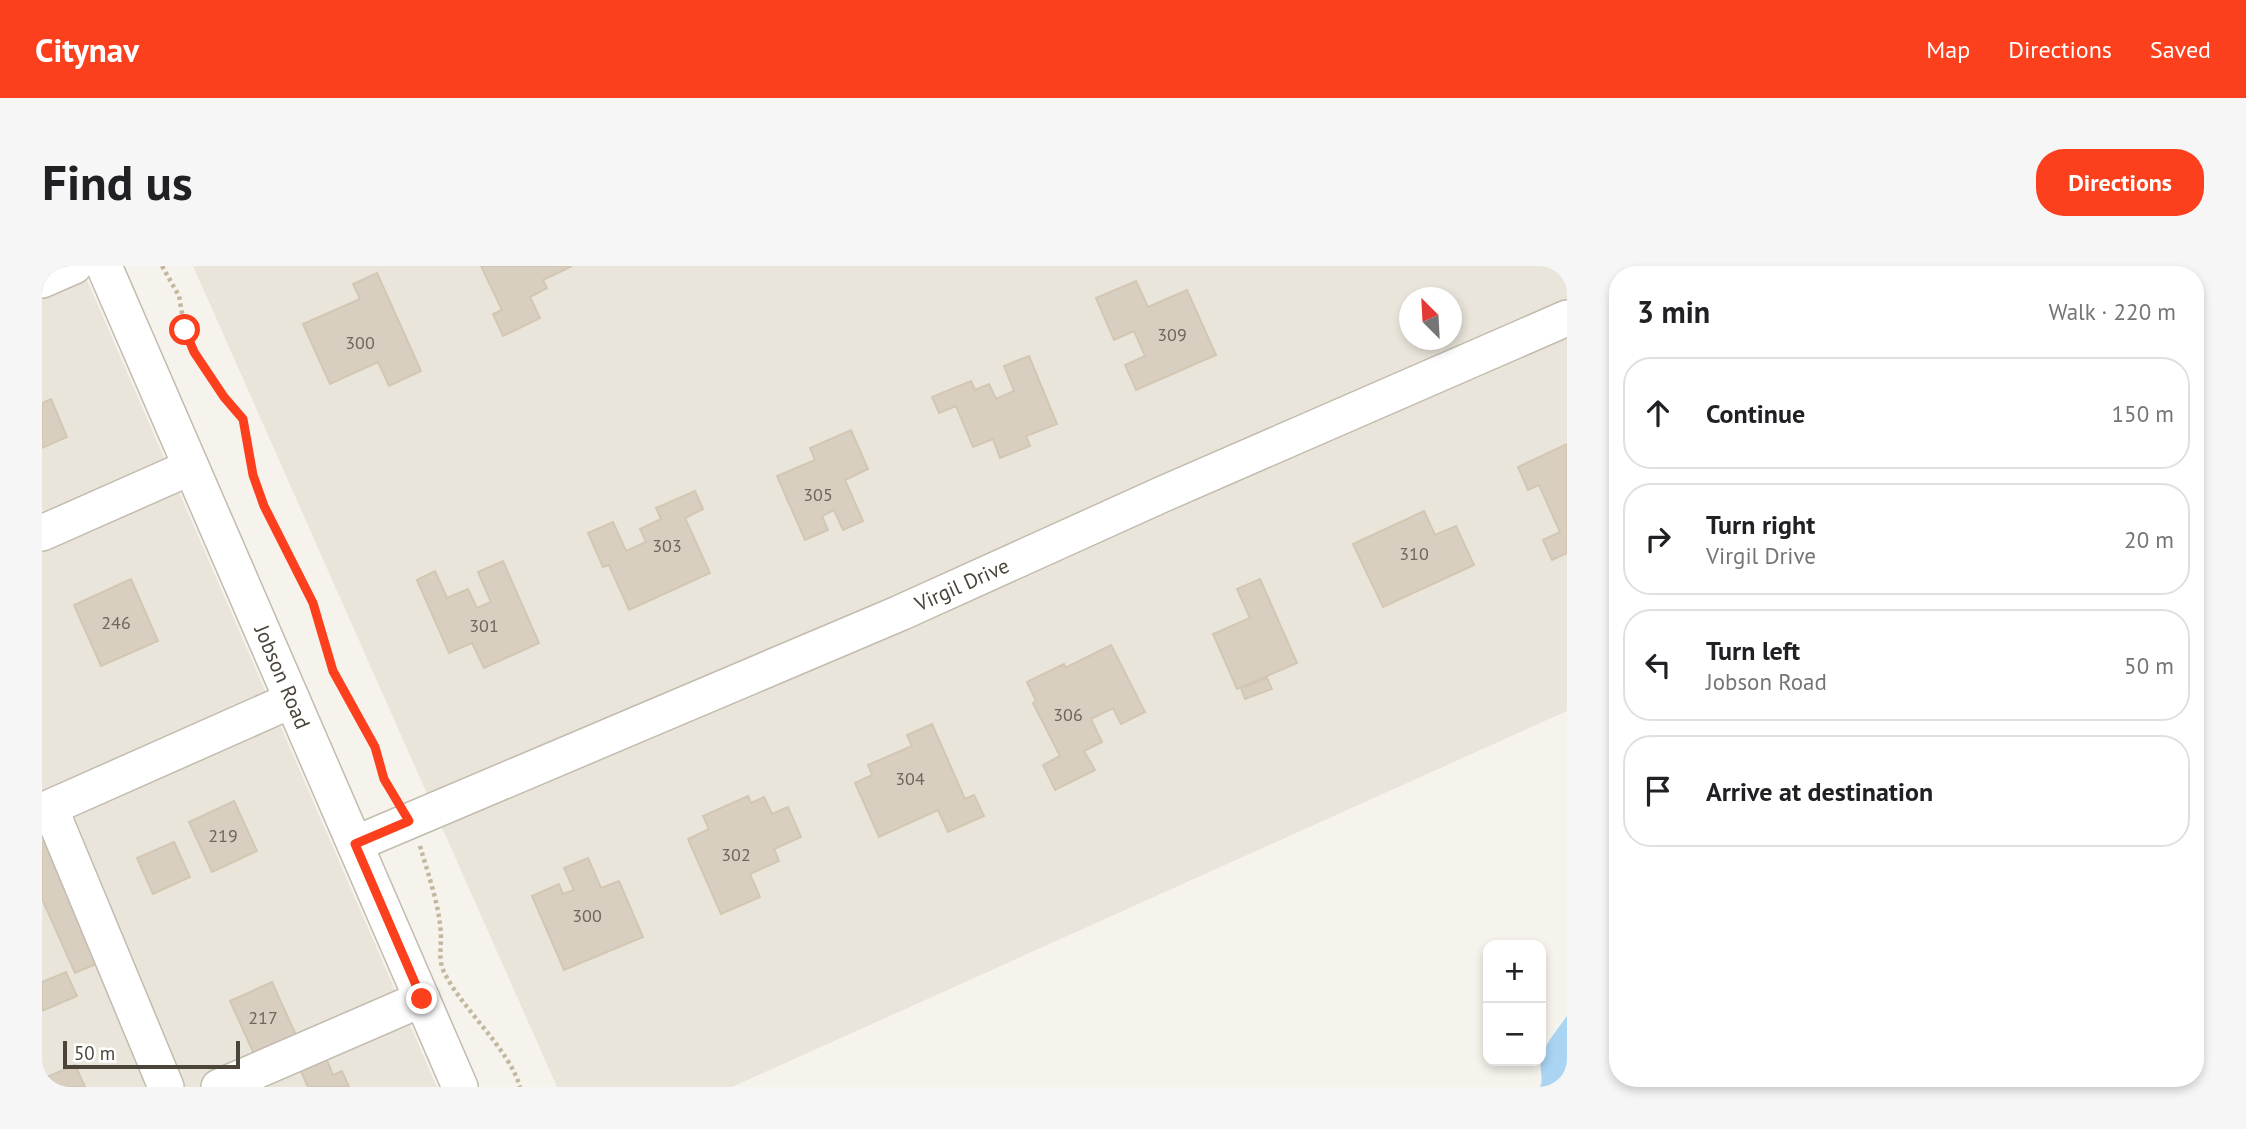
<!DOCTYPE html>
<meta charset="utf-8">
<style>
body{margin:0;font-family:"PT Sans",sans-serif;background:#f6f6f6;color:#202124}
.controls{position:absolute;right:21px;bottom:21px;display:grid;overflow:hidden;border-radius:14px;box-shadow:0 4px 10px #0003}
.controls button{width:63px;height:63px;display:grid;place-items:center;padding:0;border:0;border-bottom:2px solid #e0e0e0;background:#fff;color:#202124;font:35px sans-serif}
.compass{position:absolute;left:1357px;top:21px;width:63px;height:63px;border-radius:50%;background:#fff;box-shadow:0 4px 10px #0003;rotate:336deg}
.scale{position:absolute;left:21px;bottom:18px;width:177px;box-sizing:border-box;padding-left:7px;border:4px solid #4b4439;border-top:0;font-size:19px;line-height:24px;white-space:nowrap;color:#4b4439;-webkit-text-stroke:5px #fff;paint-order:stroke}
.stop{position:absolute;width:21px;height:21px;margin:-16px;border:5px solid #fc3f1d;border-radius:50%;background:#fff}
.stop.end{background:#fc3f1d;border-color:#fff;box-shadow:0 2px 7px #0008}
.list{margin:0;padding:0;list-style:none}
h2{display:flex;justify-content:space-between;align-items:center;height:91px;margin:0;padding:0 28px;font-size:30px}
h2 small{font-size:23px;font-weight:400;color:#757577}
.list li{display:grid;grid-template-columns:46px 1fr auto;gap:21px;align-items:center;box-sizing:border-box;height:112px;margin:0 14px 14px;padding:0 14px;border:2px solid #e0e0e0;border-radius:28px}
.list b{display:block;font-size:26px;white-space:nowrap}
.list p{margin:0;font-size:23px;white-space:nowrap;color:#757577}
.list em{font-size:23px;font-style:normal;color:#757577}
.icon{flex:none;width:38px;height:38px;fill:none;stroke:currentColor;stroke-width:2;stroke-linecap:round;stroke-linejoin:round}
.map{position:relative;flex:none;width:1525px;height:821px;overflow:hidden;border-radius:28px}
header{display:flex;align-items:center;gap:42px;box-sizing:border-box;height:98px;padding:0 35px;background:#fc3f1d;color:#fff}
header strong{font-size:33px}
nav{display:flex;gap:38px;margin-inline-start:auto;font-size:24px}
.intro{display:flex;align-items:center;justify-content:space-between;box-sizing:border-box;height:168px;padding:0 42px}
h1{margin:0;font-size:49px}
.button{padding:18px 32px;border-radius:28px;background:#fc3f1d;color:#fff;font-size:24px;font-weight:700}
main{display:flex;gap:42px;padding:0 42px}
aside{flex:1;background:#fff;border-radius:28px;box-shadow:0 4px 10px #0003}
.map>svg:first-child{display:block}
</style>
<header>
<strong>Citynav</strong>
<nav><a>Map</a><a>Directions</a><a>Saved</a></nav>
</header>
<div class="intro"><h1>Find us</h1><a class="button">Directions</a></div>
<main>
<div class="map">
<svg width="1525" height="821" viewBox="0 0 1525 821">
<rect width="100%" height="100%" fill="#f6f3ec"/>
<g fill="#eae5da" fill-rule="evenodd">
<polygon points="0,0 39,0 395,821 0,821"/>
<path d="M151 0H1525V445L690 821H515ZM1367 32H1409V74H1367Z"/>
</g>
<path fill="#a9d4f2" d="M1525 750V821H1498C1502 812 1497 803 1499 794 1502 778 1516 763 1525 750Z"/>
<g fill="#d8cfc1" stroke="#d3c7b4" stroke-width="2">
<polygon points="439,0 530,0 501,14 505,22 488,31 498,52 461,70 451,48 460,44"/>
<polygon points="335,7 379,105 347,120 336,96 288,118 261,58 318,33 311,18"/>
<polygon points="1094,15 1106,41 1145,24 1174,89 1094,124 1083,99 1103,90 1092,65 1072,74 1054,32"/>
<polygon points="987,90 1015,158 984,170 988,180 958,192 951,173 931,181 914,140 897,147 890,131 929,115 933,124 947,118 954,133 972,125 962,100"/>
<polygon points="9,133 25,171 0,182 0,137"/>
<polygon points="809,164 826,203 803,214 821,255 801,264 792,244 780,250 786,264 763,274 735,210 773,194 768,182"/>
<polygon points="1525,178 1525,287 1510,294 1501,274 1518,266 1497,219 1486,224 1476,201"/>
<polygon points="653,225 661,243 643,252 668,307 587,344 567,299 561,301 546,267 571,256 584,285 604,276 598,263 619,253 614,242"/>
<polygon points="1382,245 1393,269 1414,260 1432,299 1341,341 1311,278"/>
<polygon points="461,295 497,377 442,402 430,377 407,387 375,314 393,305 405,332 426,323 435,342 449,336 436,306"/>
<polygon points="89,313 116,375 59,400 32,339"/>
<polygon points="1218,313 1255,397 1195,423 1171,368 1208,352 1195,323"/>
<polygon points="1069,379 1103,446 1079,458 1071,442 1049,453 1060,476 1042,485 1053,504 1013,524 1001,499 1018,490 991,437 994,435 985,416 1022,398 1023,402"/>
<polygon points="1225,412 1230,423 1203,433 1199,422"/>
<polygon points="890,458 923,533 932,529 942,550 906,566 896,544 837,571 813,517 830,509 826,499 870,480 865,469"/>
<polygon points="706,530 709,537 722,531 730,548 746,541 759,571 732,583 737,595 708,608 718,631 679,648 646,573 667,563 661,550"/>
<polygon points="192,535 215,585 170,606 147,556"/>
<polygon points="5,574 59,696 33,707 0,633 0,576"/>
<polygon points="132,576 148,611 111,628 95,592"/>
<polygon points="546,592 559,622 577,615 601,671 522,704 490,630 517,618 521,628 532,624 522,602"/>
<polygon points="24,706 35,730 0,745 0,716"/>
<polygon points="230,716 254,769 212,788 188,735"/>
<polygon points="283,789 291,809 300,805 307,821 266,821 257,801"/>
<polygon points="33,799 43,821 0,821 0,813"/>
</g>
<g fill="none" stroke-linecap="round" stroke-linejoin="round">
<defs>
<g id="minor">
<polyline points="62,0 418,821"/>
<polyline points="0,14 32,0"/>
<polyline points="0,267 149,201"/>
<polyline points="8,542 124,821"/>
<polyline points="0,545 250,434"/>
<polyline points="313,578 858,347 1121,228 1525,52"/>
<polyline points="177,821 380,733"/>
</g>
</defs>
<use href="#minor" stroke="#c2bbae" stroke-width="38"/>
<g stroke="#c4b79f" stroke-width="4.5" stroke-dasharray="3.5 3.5" stroke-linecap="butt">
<polyline points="120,0 137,30 143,64 152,86 182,131 201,153 211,209 222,240 271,337 291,405 333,481 342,513 353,532"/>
<path d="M378 580C386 608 398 641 399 670 399 684 396 695 403 708 422 745 467 783 478 821"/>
</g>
<use href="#minor" stroke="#fff" stroke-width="35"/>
</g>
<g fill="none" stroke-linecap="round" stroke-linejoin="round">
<polyline stroke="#fc3f1d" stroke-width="9" points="143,64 152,86 182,131 201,153 211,209 222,240 271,337 291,405 333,481 342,513 367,555 313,578 380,733"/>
</g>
<g text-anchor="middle" stroke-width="5" stroke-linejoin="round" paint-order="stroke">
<g font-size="18" fill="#6e675b">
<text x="1130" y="75">309</text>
<text x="318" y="83">300</text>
<text x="776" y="235">305</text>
<text x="625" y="286">303</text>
<text x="1372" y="294">310</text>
<text x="74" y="363">246</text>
<text x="442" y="366">301</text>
<text x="1026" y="455">306</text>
<text x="868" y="519">304</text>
<text x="181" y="576">219</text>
<text x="694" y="595">302</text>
<text x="545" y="656">300</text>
<text x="221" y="758">217</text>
</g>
<g font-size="21" fill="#4b4439" stroke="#fff">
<text transform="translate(920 319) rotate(-24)" y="7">Virgil Drive</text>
<text transform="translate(240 411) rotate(67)" y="7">Jobson Road</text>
</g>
</g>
</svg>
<div class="controls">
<button>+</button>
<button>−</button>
</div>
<svg class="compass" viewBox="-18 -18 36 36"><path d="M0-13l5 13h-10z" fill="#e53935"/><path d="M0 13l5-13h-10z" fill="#757577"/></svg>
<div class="scale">50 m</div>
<div class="stop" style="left:143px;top:64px"></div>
<div class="stop end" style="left:380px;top:733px"></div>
</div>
<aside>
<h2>3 min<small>Walk · 220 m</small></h2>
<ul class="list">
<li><svg class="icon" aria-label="ahead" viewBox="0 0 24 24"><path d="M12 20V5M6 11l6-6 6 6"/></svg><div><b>Continue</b></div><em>150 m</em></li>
<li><svg class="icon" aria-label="right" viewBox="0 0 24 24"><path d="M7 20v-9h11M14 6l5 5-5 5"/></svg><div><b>Turn right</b><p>Virgil Drive</p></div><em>20 m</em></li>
<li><svg class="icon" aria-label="left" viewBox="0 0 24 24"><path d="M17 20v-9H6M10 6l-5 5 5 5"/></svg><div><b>Turn left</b><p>Jobson Road</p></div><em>50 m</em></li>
<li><svg class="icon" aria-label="arrive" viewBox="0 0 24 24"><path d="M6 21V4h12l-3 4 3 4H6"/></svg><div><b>Arrive at destination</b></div></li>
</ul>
</aside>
</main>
